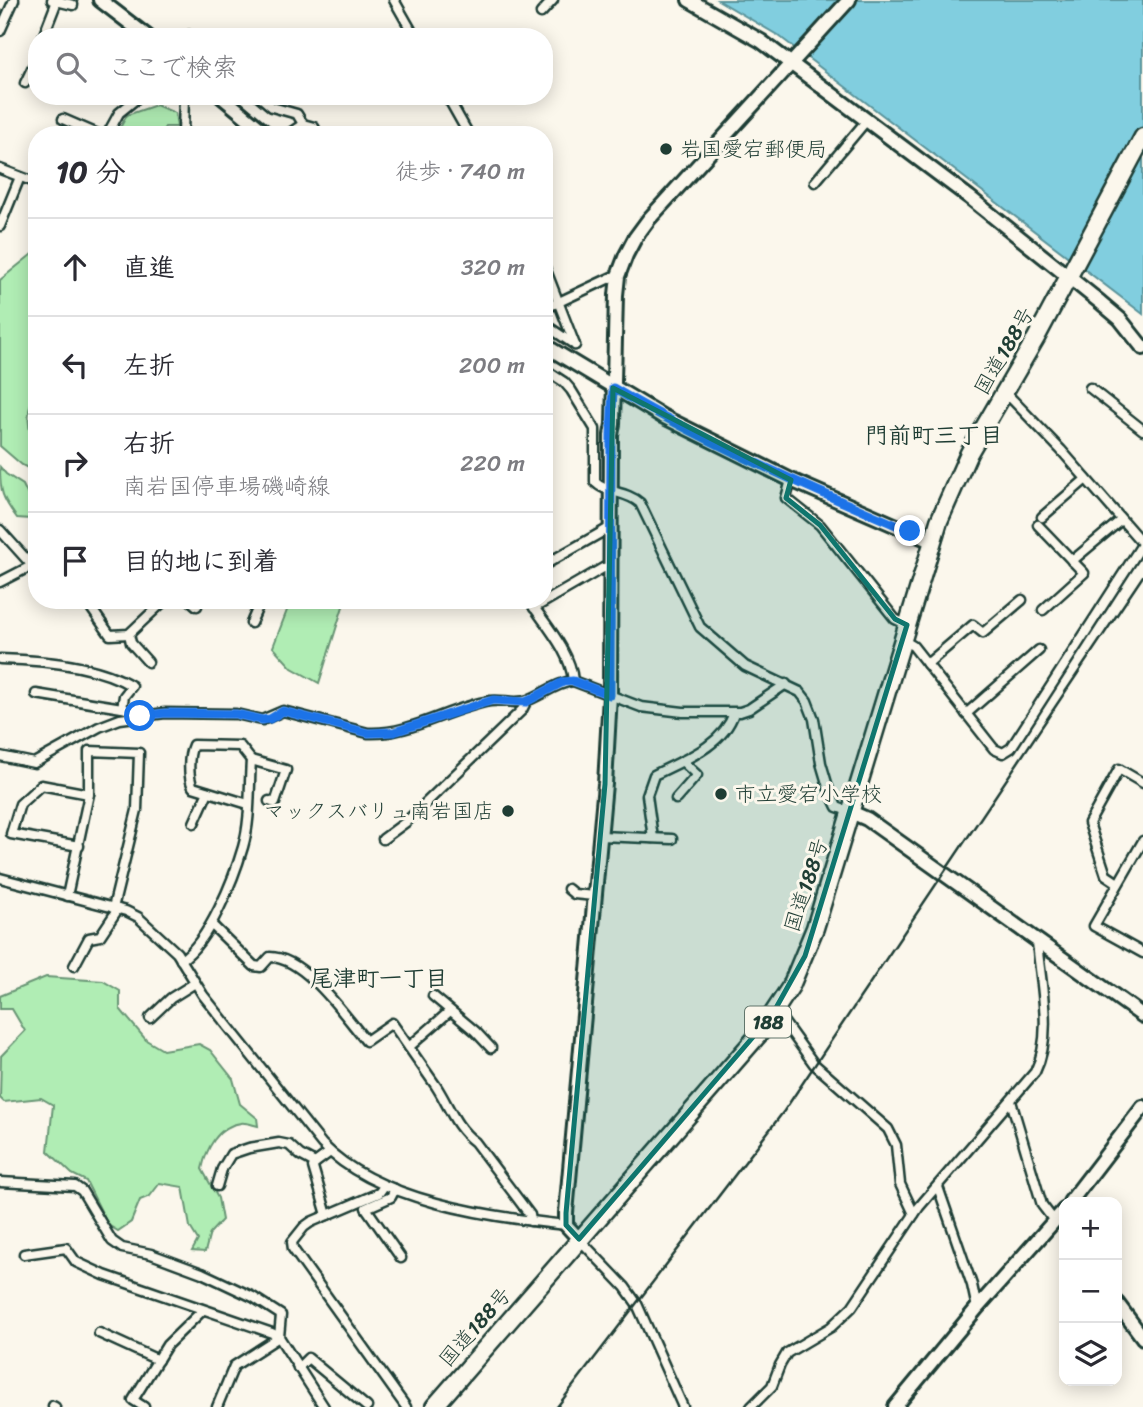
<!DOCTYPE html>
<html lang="ja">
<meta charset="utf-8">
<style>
body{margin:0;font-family:Sriracha,"Klee One",sans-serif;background:#f2f2f3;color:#2b2b33}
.controls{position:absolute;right:21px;bottom:21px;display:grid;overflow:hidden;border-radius:14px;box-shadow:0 4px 18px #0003}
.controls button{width:63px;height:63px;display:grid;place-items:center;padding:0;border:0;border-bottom:2px solid #e1e1e2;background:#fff;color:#2b2b33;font:35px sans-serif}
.stop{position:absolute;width:21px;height:21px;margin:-16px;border:5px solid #1a73e8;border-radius:50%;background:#fff}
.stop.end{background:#1a73e8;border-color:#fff;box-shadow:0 2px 7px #0008}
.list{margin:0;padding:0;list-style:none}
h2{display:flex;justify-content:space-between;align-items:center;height:91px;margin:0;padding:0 28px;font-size:30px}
h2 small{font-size:23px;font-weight:400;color:#7c7c81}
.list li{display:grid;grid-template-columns:46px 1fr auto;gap:21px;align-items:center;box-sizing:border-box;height:98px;padding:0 28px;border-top:2px solid #e1e1e2}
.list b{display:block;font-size:26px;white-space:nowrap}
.list p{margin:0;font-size:23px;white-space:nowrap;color:#7c7c81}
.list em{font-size:23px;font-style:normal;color:#7c7c81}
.icon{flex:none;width:38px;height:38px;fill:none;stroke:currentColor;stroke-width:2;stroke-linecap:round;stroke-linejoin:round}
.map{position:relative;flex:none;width:1143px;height:1407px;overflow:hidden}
.search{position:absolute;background:#fff;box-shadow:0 4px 18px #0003;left:28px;top:28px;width:525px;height:77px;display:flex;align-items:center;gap:18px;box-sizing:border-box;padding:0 24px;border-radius:28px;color:#7c7c81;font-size:26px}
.panel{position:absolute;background:#fff;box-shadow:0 4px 18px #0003;left:28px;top:126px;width:525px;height:483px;border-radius:28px}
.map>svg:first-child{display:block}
</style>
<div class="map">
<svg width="1143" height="1407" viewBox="0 0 1143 1407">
<rect width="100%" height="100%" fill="#fbf7ec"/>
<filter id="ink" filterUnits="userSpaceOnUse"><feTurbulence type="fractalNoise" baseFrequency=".0143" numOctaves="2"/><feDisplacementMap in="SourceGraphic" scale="14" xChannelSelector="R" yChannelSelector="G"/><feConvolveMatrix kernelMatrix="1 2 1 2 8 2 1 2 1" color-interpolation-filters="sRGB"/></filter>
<g filter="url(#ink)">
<g fill="#b0edb4" stroke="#689574" stroke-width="2">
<polygon points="156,105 175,113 177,127 165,127 160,135 116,135 127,115"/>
<path d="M37 250V392C25 409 28 423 32 442L37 445V473L22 465 0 446V280Z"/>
<path d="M0 467 6 474 23 485 35 510 31 519 17 518C2 498 0 492 0 467Z"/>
<polygon points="291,600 345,600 319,683 292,668 273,647"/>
<path d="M46 977 103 981 120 991V1009L146 1040 163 1050 199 1044 210 1050 233 1079 240 1104 257 1118 258 1126C253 1125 245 1122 241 1123 217 1126 206 1150 202 1169L218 1198 222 1220 210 1233 205 1252 192 1251 198 1240 190 1227 183 1187 160 1183 150 1196 140 1200 131 1222 118 1231 108 1225 86 1181 72 1174 48 1151 53 1105 41 1098 4 1102 0 1098 1 1056 25 1031 12 1009H0V996Z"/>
</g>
<polygon fill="#81cedf" stroke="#5a949b" stroke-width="2" points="718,0 1143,0 1143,314 779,36"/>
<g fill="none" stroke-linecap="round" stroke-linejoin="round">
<defs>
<g id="street">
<polyline points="52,0 73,5"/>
<polyline points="394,0 415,37"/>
<polyline points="541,13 553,0"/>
<polyline points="0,31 14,0"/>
<polyline points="189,35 191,37"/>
<polyline points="43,37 57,1"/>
<polyline points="25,83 37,58"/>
<polyline points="259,96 272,107 297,114 303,124"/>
<polyline points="447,96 469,135"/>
<polyline points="63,119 100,135"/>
<polyline points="107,135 119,113 135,100 136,96"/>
<polyline points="183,135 184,96"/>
<polyline points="287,135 303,124 314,127 318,135"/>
<polyline points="0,169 37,183"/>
<polyline points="815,182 867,120"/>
<polyline points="0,226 20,177"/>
<polyline points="544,265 575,345"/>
<polyline points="544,309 612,277 618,276"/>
<polyline points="544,324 575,345"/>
<path d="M544 369 564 382 571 390 595 429V482C605 493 627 491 640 503L700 627 745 666 800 692 807 701 814 719 821 763 829 790 837 807 851 812"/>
<polyline points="1090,388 1143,430"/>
<polyline points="1005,392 1061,450 1143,544"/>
<polyline points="791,480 786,498 820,525 895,619 907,625"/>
<polyline points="1042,517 1086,479"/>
<polyline points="1038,525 1084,573 1043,610"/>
<polyline points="0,530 37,571"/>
<polyline points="1072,561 1121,520"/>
<polyline points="544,565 611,527"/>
<polyline points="0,582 31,566"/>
<polyline points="93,600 89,605 110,635 129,634 165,600"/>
<polyline points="190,600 197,606"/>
<path d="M529 600C545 624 571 652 573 681"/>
<polyline points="534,608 603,568 611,567"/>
<polyline points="251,623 261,600"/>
<polyline points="129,634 131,643 148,662"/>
<polyline points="903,640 913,646 994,749 1003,753 1011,748 1143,543"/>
<path d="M0 659C40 660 98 665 132 686L124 696 122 708"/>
<polyline points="927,664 973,625 983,633 1022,600"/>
<polyline points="36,694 122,708 136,712 140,716"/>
<polyline points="966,714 1039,650"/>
<path d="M0 756 34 763 99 727 120 719 165 713 236 714 262 720 283 711 368 733C411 735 448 708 490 701 502 699 516 705 528 700 544 694 556 683 573 681L641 707 683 712H740L749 709 786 684"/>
<polyline points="676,799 697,775 682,761"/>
<path d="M248 804 193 787C188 777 188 756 193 745L240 746 251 760"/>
<polyline points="194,823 208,792"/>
<polyline points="600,836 672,839"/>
<path d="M653 838 647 795 654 775C684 760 723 746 734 713"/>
<polyline points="383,839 406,822 522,710 526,702"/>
<polyline points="1143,841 1094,926 1143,953"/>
<polyline points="79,846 11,834 20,804 41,785 89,794"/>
<path d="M0 878 126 911 138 917 177 953 203 995 322 1144C377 1201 490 1217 566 1225"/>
<polyline points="1118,883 1106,875 1089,823 1119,769 1143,783"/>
<polyline points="568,889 574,894 594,896"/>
<polyline points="67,896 89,794 89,751 139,753 137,810 113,908"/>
<path d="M212 925 254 966 261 967 270 957C305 957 345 1016 366 1041L392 1023 436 1086C449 1106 455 1127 475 1142L530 1215 531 1221"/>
<path d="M181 960C209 942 234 878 243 847 251 820 249 788 251 760L286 770 275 803 269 801"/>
<polyline points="74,966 89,938 100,936 118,909"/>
<polyline points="433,996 475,1031 491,1048"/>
<polyline points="772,1015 783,1021 814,1064 888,1129 896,1145 900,1184 914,1214"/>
<polyline points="150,1018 171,998 195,983"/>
<polyline points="409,1047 450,1011"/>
<polyline points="1011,1101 1042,1205 1055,1222"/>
<polyline points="0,1182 75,1186 82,1191 112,1241 122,1248 151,1254 202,1273 253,1297 281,1315 279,1337 234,1366 217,1407"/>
<polyline points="217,1186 222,1169 231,1154 249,1148 279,1143 289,1145 300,1155 315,1163"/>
<polyline points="384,1186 379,1193 311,1222 304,1227 292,1242 293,1249 406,1407"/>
<polyline points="938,1187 972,1285 977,1308"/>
<polyline points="395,1189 391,1197 366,1208 401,1258"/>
<polyline points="327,1215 313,1167 315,1163 330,1152"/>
<polyline points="579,1239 625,1287 637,1304 683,1407"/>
<polyline points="24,1254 66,1248 76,1262 104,1275 272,1333 279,1337 324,1407"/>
<polyline points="99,1333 158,1360"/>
<polyline points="298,1368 308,1358 367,1407"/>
<polyline points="53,1406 55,1407"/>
<polyline points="144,1407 133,1400 167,1345 203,1310"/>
<path d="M751 1407 772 1386 780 1365 787 1353 831 1327 852 1307 919 1207 1035 1072C1054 1034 1040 982 1037 941"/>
</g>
<g id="secondary">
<polyline points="100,0 148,37"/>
<polyline points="689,0 761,41 969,197 1100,302 1120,319 1143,348"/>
<polyline points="221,96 268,135"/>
<polyline points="544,345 662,416 791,480 931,541"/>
<polyline points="851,812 867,819 1143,1016"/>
<polyline points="1070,1202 1143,1107"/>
<polyline points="579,1239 566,1225 566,1213 605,784 610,695 611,435 613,424 616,295 618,276 626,255 635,238 649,219 849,0"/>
<polyline points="1117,1303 1143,1338"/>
<polyline points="895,1407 977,1308 1064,1210"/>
</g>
<polyline id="highway" points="434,1407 760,1033 791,986 815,928 939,521 969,453 1036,338 1143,137"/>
</defs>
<use href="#street" stroke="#1f3d34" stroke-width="13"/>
<use href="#secondary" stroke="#1f3d34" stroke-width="18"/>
<use href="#highway" stroke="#1f3d34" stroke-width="21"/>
<use href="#street" stroke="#fbf7ec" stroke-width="8"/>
<use href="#secondary" stroke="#fbf7ec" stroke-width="12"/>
<use href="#highway" stroke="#fbf7ec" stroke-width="16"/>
<polyline stroke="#1f3d34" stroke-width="2.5" points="557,1407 784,1111 1143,576"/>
</g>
</g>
<g fill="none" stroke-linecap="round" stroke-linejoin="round" filter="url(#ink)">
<path stroke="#1a73e8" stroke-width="9" d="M140 716 165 713 236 714 262 720 270 719 283 711 368 733 394 732 493 700 526 702 563 682 573 681 610 695 611 435 613 388C708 444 809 488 910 531"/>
</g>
<path fill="#0f766e" fill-opacity="0.2" stroke="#0f766e" stroke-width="5" stroke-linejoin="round" d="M613 388 791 480 786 498 820 525 895 619 907 625 805 956 772 1015 579 1239 566 1225V1213L605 784Z"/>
<g fill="#1f3d34" stroke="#fbf7ec" stroke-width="2.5">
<circle cx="666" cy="149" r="7"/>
<circle cx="721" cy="794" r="7"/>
<circle cx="508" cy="811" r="7"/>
</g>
<g text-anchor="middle" stroke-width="6" stroke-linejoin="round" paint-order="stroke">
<rect fill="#fbf7ec" stroke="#61756b" stroke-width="2" x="745" y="1006.5" width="46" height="31" rx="5"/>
<g font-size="19" font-weight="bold" fill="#1f3d34">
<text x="768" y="1029">188</text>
</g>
<g font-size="21" fill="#1f3d34" stroke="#fbf7ec" text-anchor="start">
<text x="680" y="156">岩国愛宕郵便局</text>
<text x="735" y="801">市立愛宕小学校</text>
<text x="494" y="818" text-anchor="end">マックスバリュ南岩国店</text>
</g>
<g font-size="21" fill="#1f3d34" stroke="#fbf7ec">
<text transform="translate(1004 351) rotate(-60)" y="7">国道188号</text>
<text transform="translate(806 885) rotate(-72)" y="7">国道188号</text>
<text transform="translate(475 1327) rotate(-49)" y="7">国道188号</text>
</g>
<g font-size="23" font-weight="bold" fill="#1f3d34" stroke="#fbf7ec">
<text x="934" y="443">門前町三丁目</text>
<text x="379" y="986">尾津町一丁目</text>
</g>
</g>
</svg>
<div class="controls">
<button>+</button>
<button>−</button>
<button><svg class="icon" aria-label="layers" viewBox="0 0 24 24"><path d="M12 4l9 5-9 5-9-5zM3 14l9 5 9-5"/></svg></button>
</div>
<div class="stop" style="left:140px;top:716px"></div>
<div class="stop end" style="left:910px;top:531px"></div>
<div class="search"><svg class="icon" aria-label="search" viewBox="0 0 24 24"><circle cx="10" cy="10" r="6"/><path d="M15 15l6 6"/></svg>ここで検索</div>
<section class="panel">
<h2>10 分<small>徒歩 · 740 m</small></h2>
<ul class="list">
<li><svg class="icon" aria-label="ahead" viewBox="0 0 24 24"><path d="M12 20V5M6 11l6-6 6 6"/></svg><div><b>直進</b></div><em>320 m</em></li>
<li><svg class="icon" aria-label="left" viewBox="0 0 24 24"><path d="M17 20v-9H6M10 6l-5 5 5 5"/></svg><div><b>左折</b></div><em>200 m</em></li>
<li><svg class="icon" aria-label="right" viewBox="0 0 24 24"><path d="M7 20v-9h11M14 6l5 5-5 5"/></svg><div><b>右折</b><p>南岩国停車場磯崎線</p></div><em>220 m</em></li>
<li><svg class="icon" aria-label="arrive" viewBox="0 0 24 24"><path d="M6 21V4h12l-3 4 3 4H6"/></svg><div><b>目的地に到着</b></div></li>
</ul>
</section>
</div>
